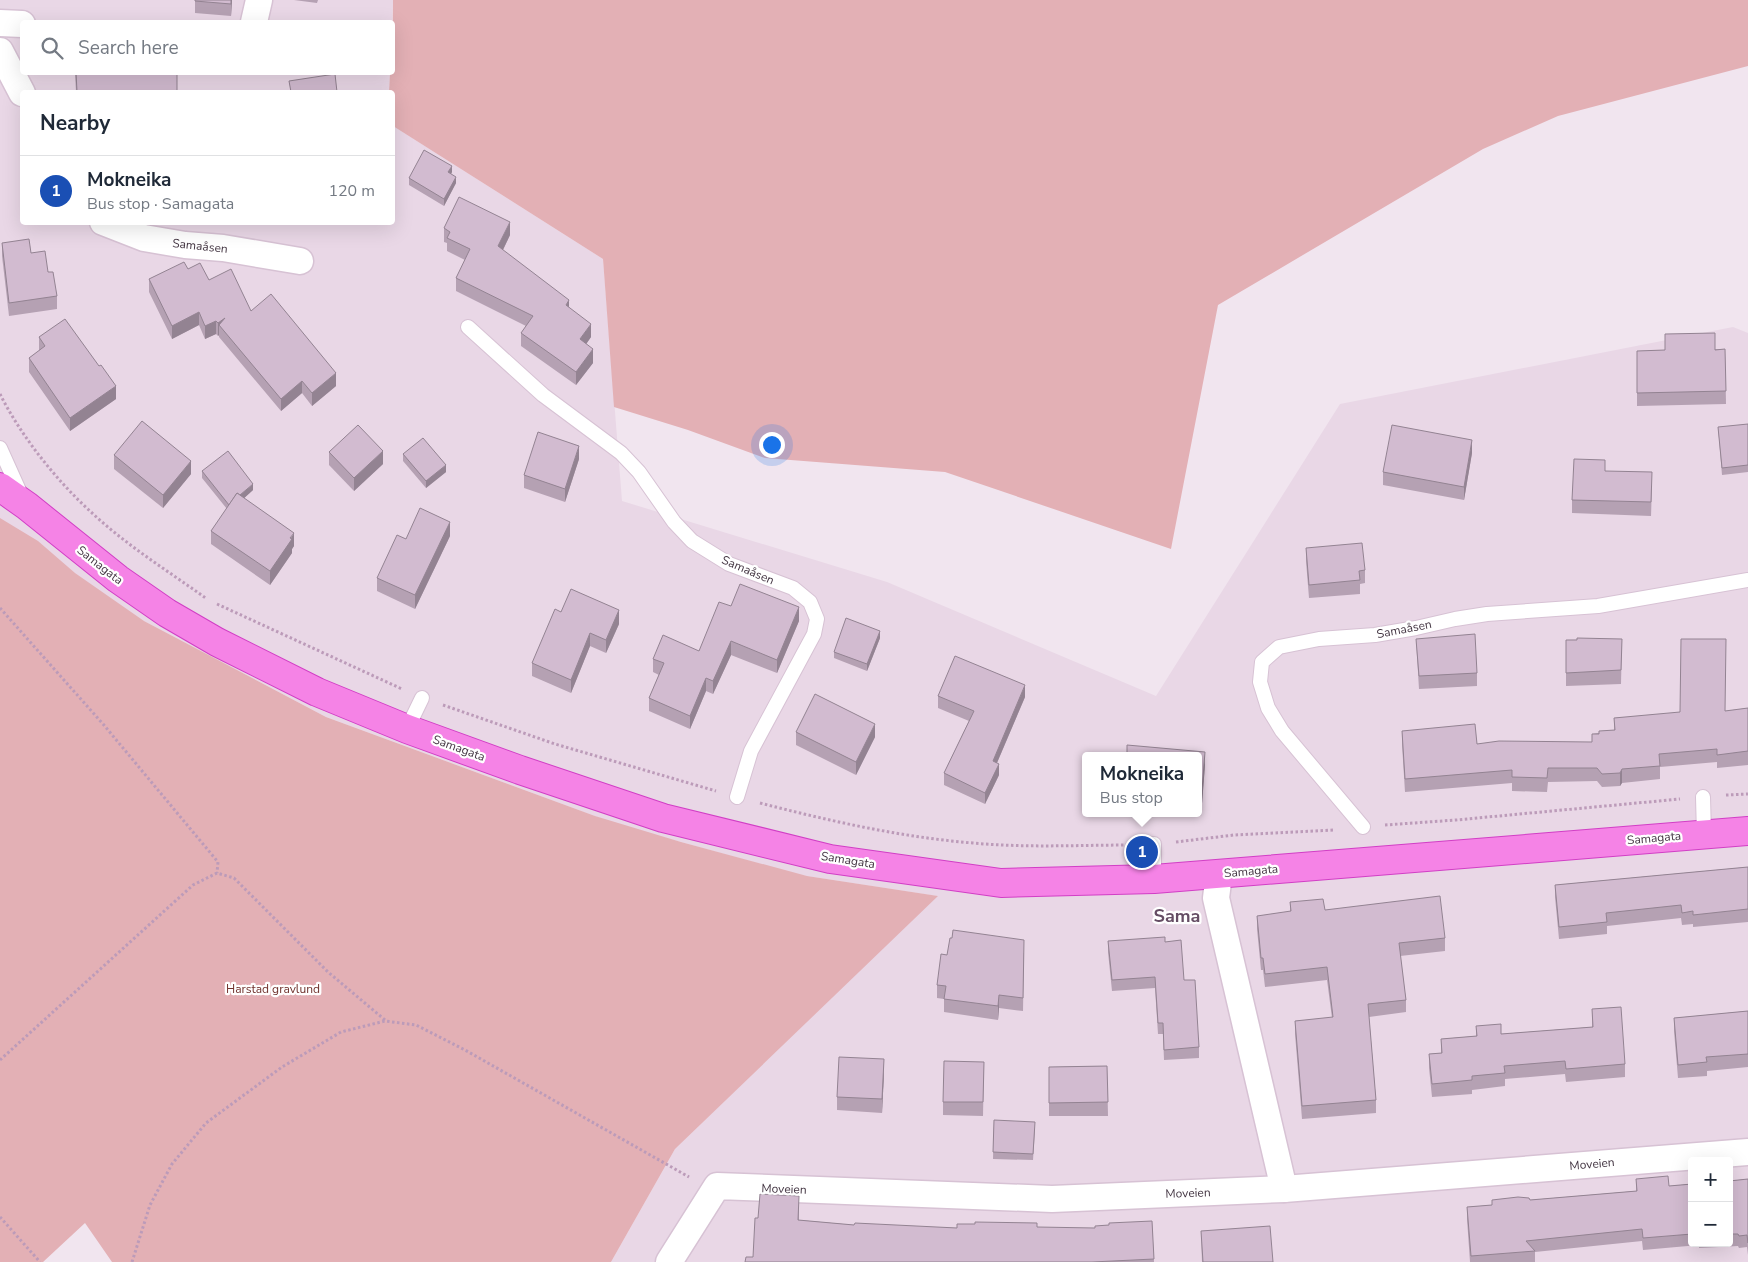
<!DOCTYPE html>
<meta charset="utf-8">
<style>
body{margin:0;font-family:"Nunito Sans",sans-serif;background:#f2f2f3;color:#1f2937}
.controls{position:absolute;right:15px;bottom:15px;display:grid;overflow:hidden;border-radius:5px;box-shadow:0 5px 20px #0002}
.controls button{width:45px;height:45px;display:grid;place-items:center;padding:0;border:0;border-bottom:1px solid #e0e1e3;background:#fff;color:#1f2937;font:25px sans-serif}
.you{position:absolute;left:771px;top:444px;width:18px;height:18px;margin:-12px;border:4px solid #fff;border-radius:50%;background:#1a73e8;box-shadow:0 0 0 8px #1a73e833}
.badge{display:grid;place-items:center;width:32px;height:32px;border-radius:50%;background:#b45309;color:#fff;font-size:16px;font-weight:700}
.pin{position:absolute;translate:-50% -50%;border:2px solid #fff;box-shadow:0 1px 5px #0006}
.popup{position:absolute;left:1082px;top:752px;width:120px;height:65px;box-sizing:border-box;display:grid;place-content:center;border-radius:5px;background:#fff;filter:drop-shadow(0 1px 4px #0005);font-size:16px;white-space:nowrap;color:#747a83}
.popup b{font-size:19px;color:#1f2937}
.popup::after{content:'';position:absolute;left:50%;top:100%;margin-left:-10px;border:10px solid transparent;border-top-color:#fff}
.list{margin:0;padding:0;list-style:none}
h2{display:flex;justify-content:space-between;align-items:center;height:65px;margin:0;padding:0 20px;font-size:21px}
h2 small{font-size:16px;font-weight:400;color:#747a83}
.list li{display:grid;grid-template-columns:32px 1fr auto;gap:15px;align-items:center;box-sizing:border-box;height:70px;padding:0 20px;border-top:1px solid #e0e1e3}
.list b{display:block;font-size:19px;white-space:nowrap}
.list p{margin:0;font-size:16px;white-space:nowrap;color:#747a83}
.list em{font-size:16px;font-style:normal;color:#747a83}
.icon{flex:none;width:28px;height:28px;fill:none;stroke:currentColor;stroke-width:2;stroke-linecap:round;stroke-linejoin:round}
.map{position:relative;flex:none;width:1748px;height:1262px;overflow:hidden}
.search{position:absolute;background:#fff;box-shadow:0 5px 20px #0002;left:20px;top:20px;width:375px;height:55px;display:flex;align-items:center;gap:12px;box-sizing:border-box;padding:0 18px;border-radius:5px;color:#747a83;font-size:19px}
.panel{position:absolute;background:#fff;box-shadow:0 5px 20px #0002;left:20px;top:90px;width:375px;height:135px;border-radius:5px}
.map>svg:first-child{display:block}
</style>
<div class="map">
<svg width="1748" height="1262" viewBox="0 0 1748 1262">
<rect width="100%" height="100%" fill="#f1e5ef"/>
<path fill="#e9d7e6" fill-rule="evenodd" d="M0 0H393L392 22H22V72L390 73 389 92H22V222H392L393 126 603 259 622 501 887 582 1156 696 1340 404 1733 327 1748 333V1262H611L675 1149 937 896 800 875 619 825 326 717 138 618 0 521ZM1086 756H1198V813H1086ZM1692 1161H1729V1243H1692Z"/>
<g fill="#e3b0b5">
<polygon points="393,0 1748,0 1748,66 1558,116 1483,149 1218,305 1171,549 945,472 765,458 688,430 614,407 603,259 393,126 392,92 389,92 390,73 392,72"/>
<polygon points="0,518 38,541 75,573 144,621 326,717 595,816 681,842 807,876 938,896 675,1149 611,1262 112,1262 85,1223 43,1262 0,1262"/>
</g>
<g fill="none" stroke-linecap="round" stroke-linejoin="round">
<defs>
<g id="service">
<polyline points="468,327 543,395 621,453 639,472 674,522 692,541 729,564 793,588 810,602 817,619 814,634 751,751 737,797"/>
<polyline points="0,448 22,497"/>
<polyline points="407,729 422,698"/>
<polyline points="1703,797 1704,834"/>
<polyline points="1363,827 1282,731 1268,708 1260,682 1262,662 1279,647 1319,639 1375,635 1416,628 1455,619 1487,614 1598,606 1748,580"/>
<polyline points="1154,879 1154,844"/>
</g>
<g id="minor">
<polyline points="254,22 259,0"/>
<polyline points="0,23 22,24"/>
<polyline points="0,51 22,93"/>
<polyline points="103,222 144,238 185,245 223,248 300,261"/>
<polyline points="1219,874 1216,898 1284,1189"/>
<polyline points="669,1262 717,1186 1052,1199 1284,1189 1748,1152"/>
</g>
<polyline id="trunk" points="0,487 27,506 118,579 167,613 217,642 317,692 407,729 520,770 663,818 830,859 1001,883 1154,879 1748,831"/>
</defs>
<use href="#service" stroke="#d7c2d4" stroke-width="16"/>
<use href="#minor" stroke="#d7c2d4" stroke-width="29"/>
<use href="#trunk" stroke="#d13fc5" stroke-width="30"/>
<g stroke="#bc9bb9" stroke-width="3" stroke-dasharray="2.5 2.5" stroke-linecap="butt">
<path d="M0 394C21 436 56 480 91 512 126 545 168 571 207 599"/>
<polyline points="217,604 402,689"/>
<polyline points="0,608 103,724 218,862 217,873"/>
<polyline points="443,705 555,744 716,791"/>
<polyline points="1726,795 1748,794"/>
<path d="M760 803C830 821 900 837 973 843 1026 848 1079 845 1132 845"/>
<polyline points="1385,825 1456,820 1680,799"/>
<polyline points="1176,842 1234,835 1334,830"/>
<polyline points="0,1060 193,885 217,873 234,878 328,972 385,1020"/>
<polyline points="0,1217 40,1262"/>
<polyline points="132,1262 150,1205 172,1164 206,1123 282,1067 341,1032 385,1021 416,1025 465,1050 689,1177"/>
</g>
<use href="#service" stroke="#fff" stroke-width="14"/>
<use href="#minor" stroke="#fff" stroke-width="26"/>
<use href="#trunk" stroke="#f583e6" stroke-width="28"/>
</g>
<g fill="#b5a1b3">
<polygon points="195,0 232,0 231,16 195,13"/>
<polygon points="294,0 318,0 317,3"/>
<polygon points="75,72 177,72 177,92 76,92"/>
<polygon points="452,172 451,174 456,183 444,206 409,185 409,178"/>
<polygon points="444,228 510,235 503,250 569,307 591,337 586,344 593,363 576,385 521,346 521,333 526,326 456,291 456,278 465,260 447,251 447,243 444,242"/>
<polygon points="2,243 31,253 48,272 57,296 57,309 9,316 2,256"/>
<polygon points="188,269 209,280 251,311 336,386 312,406 302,393 281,411 219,337 219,335 218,336 216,334 205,339 199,325 172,339 149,292 149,279"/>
<polygon points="39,337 99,366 116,399 70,431 29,372 29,358 39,351"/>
<polygon points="1725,349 1726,404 1637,406 1637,351"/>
<polygon points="1718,427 1748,429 1748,472 1722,475"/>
<polygon points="329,452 383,464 354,491 329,465"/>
<polygon points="1472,453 1464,500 1383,485 1383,472"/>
<polygon points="403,454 446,472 426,488 403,461"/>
<polygon points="114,455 191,474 163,508 114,469"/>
<polygon points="579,459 565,502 524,488 524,475"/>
<polygon points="202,471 253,490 244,498 294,546 292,549 292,553 270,585 211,544 211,531 227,509 202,478"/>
<polygon points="1605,471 1652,486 1651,516 1572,513 1572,500"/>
<polygon points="450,536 415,609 377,591 377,578 406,539"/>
<polygon points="1306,548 1365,570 1365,583 1360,584 1360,594 1309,598 1306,561"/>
<polygon points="731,606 799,621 777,673 731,655 713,694 706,691 690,729 649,711 649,698 659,675 653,672 653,659 699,651"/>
<polygon points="561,612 619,624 606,653 590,646 571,693 532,676 532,663"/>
<polygon points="880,638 867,671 834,658 834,652"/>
<polygon points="1416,639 1477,673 1477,686 1419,689"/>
<polygon points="1622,639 1621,684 1566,686 1566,640"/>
<polygon points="938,696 1025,697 997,763 999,775 985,804 944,785 944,773 969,721 938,708"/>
<polygon points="1748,708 1748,765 1717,768 1717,762 1660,767 1660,779 1622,783 1620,786 1602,787 1597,781 1548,782 1547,792 1512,791 1512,783 1405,792 1402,744 1402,731 1477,744 1592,742 1592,734 1614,730 1614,718 1725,711"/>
<polygon points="796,732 875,737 856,775 796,745"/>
<polygon points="1198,756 1205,765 1201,816 1162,813 1198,813"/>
<polygon points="1748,867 1748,922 1693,927 1693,924 1682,925 1681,918 1607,926 1607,934 1559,939 1555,897 1555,885"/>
<polygon points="1290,902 1445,938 1445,951 1400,956 1406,1000 1406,1012 1369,1017 1376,1100 1376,1113 1302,1119 1295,1034 1295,1021 1332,1018 1327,980 1265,987 1263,970 1261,970 1257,929 1257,916 1290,912"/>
<polygon points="1108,941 1184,980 1199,1047 1199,1058 1164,1060 1163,1034 1158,1034 1155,988 1112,991 1108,952"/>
<polygon points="1024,953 1023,1011 999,1008 998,1020 944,1012 944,999 937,998 937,985 947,955"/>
<polygon points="1592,1009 1625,1064 1625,1077 1566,1082 1565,1074 1505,1079 1505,1086 1472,1090 1472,1094 1432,1097 1429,1068 1429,1054 1441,1053 1441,1039 1476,1036 1476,1026 1501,1034 1592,1027"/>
<polygon points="1748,1011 1748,1067 1707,1071 1707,1076 1678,1078 1674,1031 1674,1018"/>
<polygon points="984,1062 983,1116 943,1115 943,1102"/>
<polygon points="1107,1066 1108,1116 1049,1116 1049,1067"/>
<polygon points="884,1073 882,1113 837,1110 837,1097"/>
<polygon points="994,1120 1035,1129 1033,1160 993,1159"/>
<polygon points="1636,1179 1669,1186 1692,1184 1692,1243 1729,1243 1729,1181 1748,1179 1748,1255 1747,1247 1739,1248 1738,1246 1699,1248 1699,1245 1643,1250 1642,1241 1535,1252 1535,1262 1470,1262 1467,1219 1467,1207 1492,1205 1492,1200 1530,1200 1636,1191"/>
<polygon points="799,1209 799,1220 854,1225 957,1228 1095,1228 1109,1225 1152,1221 1154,1262 745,1262 753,1257"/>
<polygon points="1201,1231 1273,1262 1202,1262"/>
</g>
<g fill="#938392">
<polygon points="231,0 232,0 231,16"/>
<polygon points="452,166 452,172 448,179 448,172"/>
<polygon points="456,177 456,183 444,206 444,199"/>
<polygon points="510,222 510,235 498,260 498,246"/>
<polygon points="569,300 569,313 566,305"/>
<polygon points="199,312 199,325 172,339 172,326"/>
<polygon points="225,318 219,325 219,335 218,336 218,323"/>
<polygon points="216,321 216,334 205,339 205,326"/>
<polygon points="591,324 591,337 580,353 580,339"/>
<polygon points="593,349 593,363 576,385 576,372"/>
<polygon points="336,373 336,386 312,406 312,393"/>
<polygon points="302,381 302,393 281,411 281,399"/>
<polygon points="116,386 116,399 70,431 70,418"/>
<polygon points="1472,440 1472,453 1464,500 1464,487"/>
<polygon points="579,446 579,459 565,502 565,489"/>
<polygon points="383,451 383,464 354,491 354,478"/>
<polygon points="191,461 191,474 163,508 163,495"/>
<polygon points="446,465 446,472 426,488 426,481"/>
<polygon points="253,484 253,490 229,512 229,505"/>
<polygon points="450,522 450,536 415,609 415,595"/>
<polygon points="294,533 294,546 292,549 292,553 270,585 270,571"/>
<polygon points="799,607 799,621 777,673 777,660"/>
<polygon points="619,610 619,624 606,653 606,640"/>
<polygon points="880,631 880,638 867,671 867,664"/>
<polygon points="590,633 590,646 571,693 571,680"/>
<polygon points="731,641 731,655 713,694 713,681"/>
<polygon points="706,678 706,691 690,729 690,716"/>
<polygon points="1025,685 1025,697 993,772 993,761"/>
<polygon points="875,724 875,737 856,775 856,762"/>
<polygon points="1205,752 1205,765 1201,816 1201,803"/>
<polygon points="999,764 999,775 985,804 985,793"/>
<polygon points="1622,769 1622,783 1620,786 1620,773"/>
<polygon points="999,995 999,1008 998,1020 998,1006"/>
<polygon points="884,1059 884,1073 882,1113 882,1099"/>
</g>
<g fill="#d2bbd0" stroke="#938392">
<polygon points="195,0 231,0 231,4 195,1"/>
<polygon points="76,72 177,72 177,92 77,92"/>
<polygon points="335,74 337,92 291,92 289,81"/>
<polygon points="424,150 452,166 448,172 456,177 444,199 409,178"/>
<polygon points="459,197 510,222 498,246 569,300 566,305 591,324 580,339 593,349 576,372 521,333 533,316 456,278 470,249 447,238 450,232 444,228"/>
<polygon points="29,239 31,253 45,251 48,272 53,272 57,296 9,303 2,243"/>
<polygon points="184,262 188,269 200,263 209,280 231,269 251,311 271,294 336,373 312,393 302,381 281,399 219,325 225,318 218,323 216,321 205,326 199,312 172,326 149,279"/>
<polygon points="65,319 99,366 101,365 116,386 70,418 29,358 45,346 39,337"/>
<polygon points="1715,333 1715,350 1725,349 1726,391 1637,393 1637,351 1665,350 1665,334"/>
<polygon points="142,421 191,461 163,495 114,455"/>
<polygon points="1748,424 1748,465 1722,468 1718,427"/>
<polygon points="358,425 383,451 354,478 329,452"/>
<polygon points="1392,425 1472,440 1464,487 1383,472"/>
<polygon points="538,432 579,446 565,489 524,475"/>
<polygon points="423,438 446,465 426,481 403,454"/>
<polygon points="228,451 253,484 240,495 237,493 229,505 202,471"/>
<polygon points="1574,459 1605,460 1605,471 1652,472 1651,502 1572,500"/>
<polygon points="237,493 294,533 290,538 292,539 270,571 211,531"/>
<polygon points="420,508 450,522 415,595 377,578 397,535 406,539"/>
<polygon points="1362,543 1365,570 1359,571 1360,580 1309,585 1306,548"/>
<polygon points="740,584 799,607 777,660 731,641 713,681 706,678 690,716 649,698 664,663 653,659 663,635 699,651 719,602 731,606"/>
<polygon points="571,589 619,610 606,640 590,633 571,680 532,663 555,609 561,612"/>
<polygon points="846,618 880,631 867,664 834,652"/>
<polygon points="1475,634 1477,673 1419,676 1416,639"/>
<polygon points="1577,638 1622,639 1621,670 1566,673 1566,640 1577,640"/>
<polygon points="1681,639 1726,639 1725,711 1748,708 1748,751 1717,755 1717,749 1659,754 1660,766 1622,769 1620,773 1602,774 1597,768 1548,768 1547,778 1512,777 1512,770 1405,779 1402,731 1475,724 1477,744 1499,741 1592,742 1592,734 1599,734 1599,731 1615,730 1614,718 1680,712"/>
<polygon points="955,656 1025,685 993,761 999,764 985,793 944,773 974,711 938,696"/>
<polygon points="815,694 875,724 856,762 796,732"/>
<polygon points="1127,745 1205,752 1201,803 1198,803 1198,756 1127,756"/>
<polygon points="1748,867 1748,909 1693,915 1693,911 1682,913 1681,905 1606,913 1607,922 1559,927 1555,885"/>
<polygon points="1440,896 1445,938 1399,943 1406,1000 1368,1004 1376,1100 1302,1106 1295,1021 1333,1017 1327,967 1265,974 1263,958 1261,958 1257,916 1291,911 1290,902 1323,899 1325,910"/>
<polygon points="953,930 1024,940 1023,998 999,995 998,1006 944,999 946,986 937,985 941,954 947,955 950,938 952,938"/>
<polygon points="1165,937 1165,942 1181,940 1184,980 1195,980 1199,1047 1164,1050 1163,1023 1158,1023 1155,977 1112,980 1108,941"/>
<polygon points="1621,1007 1625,1064 1566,1069 1565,1061 1504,1066 1505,1073 1472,1076 1472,1080 1432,1084 1429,1054 1442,1053 1441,1039 1477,1036 1476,1026 1501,1024 1501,1034 1593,1027 1592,1009"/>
<polygon points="1748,1011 1748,1054 1706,1057 1707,1062 1678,1065 1674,1018"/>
<polygon points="839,1057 884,1059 882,1099 837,1097"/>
<polygon points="944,1061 984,1062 983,1102 943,1102"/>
<polygon points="1107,1066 1108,1102 1049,1103 1049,1067"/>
<polygon points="994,1120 1035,1122 1033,1154 993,1152"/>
<polygon points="1668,1176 1669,1186 1692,1184 1692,1234 1643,1238 1642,1229 1526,1241 1535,1251 1471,1256 1467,1207 1492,1205 1492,1200 1518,1197 1529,1198 1530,1200 1637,1191 1636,1179"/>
<polygon points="1748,1179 1748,1243 1747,1235 1739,1236 1738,1234 1729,1234 1729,1181"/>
<polygon points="760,1194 799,1196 798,1220 854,1225 855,1223 957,1228 957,1224 975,1224 975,1222 1037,1223 1037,1227 1095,1228 1095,1226 1109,1225 1109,1223 1152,1221 1154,1259 1092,1262 745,1262 746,1257 753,1257 755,1218 758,1218"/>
<polygon points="1270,1226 1273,1262 1203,1262 1201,1231"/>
</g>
<g text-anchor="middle" stroke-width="4.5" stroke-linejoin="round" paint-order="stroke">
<g font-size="12" fill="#433542" stroke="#fff">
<text transform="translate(200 246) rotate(6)" y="4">Samaåsen</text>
<text transform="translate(100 565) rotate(38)" y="4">Samagata</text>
<text transform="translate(748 570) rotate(23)" y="4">Samaåsen</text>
<text transform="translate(1404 629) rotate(-11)" y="4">Samaåsen</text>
<text transform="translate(459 748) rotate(20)" y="4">Samagata</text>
<text transform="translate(1654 838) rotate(-5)" y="4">Samagata</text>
<text transform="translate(848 860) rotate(9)" y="4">Samagata</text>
<text transform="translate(1251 871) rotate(-5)" y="4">Samagata</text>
<text transform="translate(1592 1164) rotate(-5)" y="4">Moveien</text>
<text transform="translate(784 1189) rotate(2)" y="4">Moveien</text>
<text transform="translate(1188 1193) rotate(-2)" y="4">Moveien</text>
</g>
<g font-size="12" fill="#70322d" stroke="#fff">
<text x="273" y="993">Harstad gravlund</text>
</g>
<g font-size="18" font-weight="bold" fill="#654d64" stroke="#fff">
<text x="1177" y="922">Sama</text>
</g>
</g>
</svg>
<div class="controls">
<button>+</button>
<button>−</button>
</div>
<div class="you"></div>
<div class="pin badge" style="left:1142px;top:852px;background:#1a4fb4">1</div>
<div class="popup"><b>Mokneika</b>Bus stop</div>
<div class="search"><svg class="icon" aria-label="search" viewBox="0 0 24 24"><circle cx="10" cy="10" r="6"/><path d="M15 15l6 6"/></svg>Search here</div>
<section class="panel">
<h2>Nearby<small></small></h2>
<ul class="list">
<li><span class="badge" style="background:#1a4fb4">1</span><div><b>Mokneika</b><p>Bus stop · Samagata</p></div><em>120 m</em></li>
</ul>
</section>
</div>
